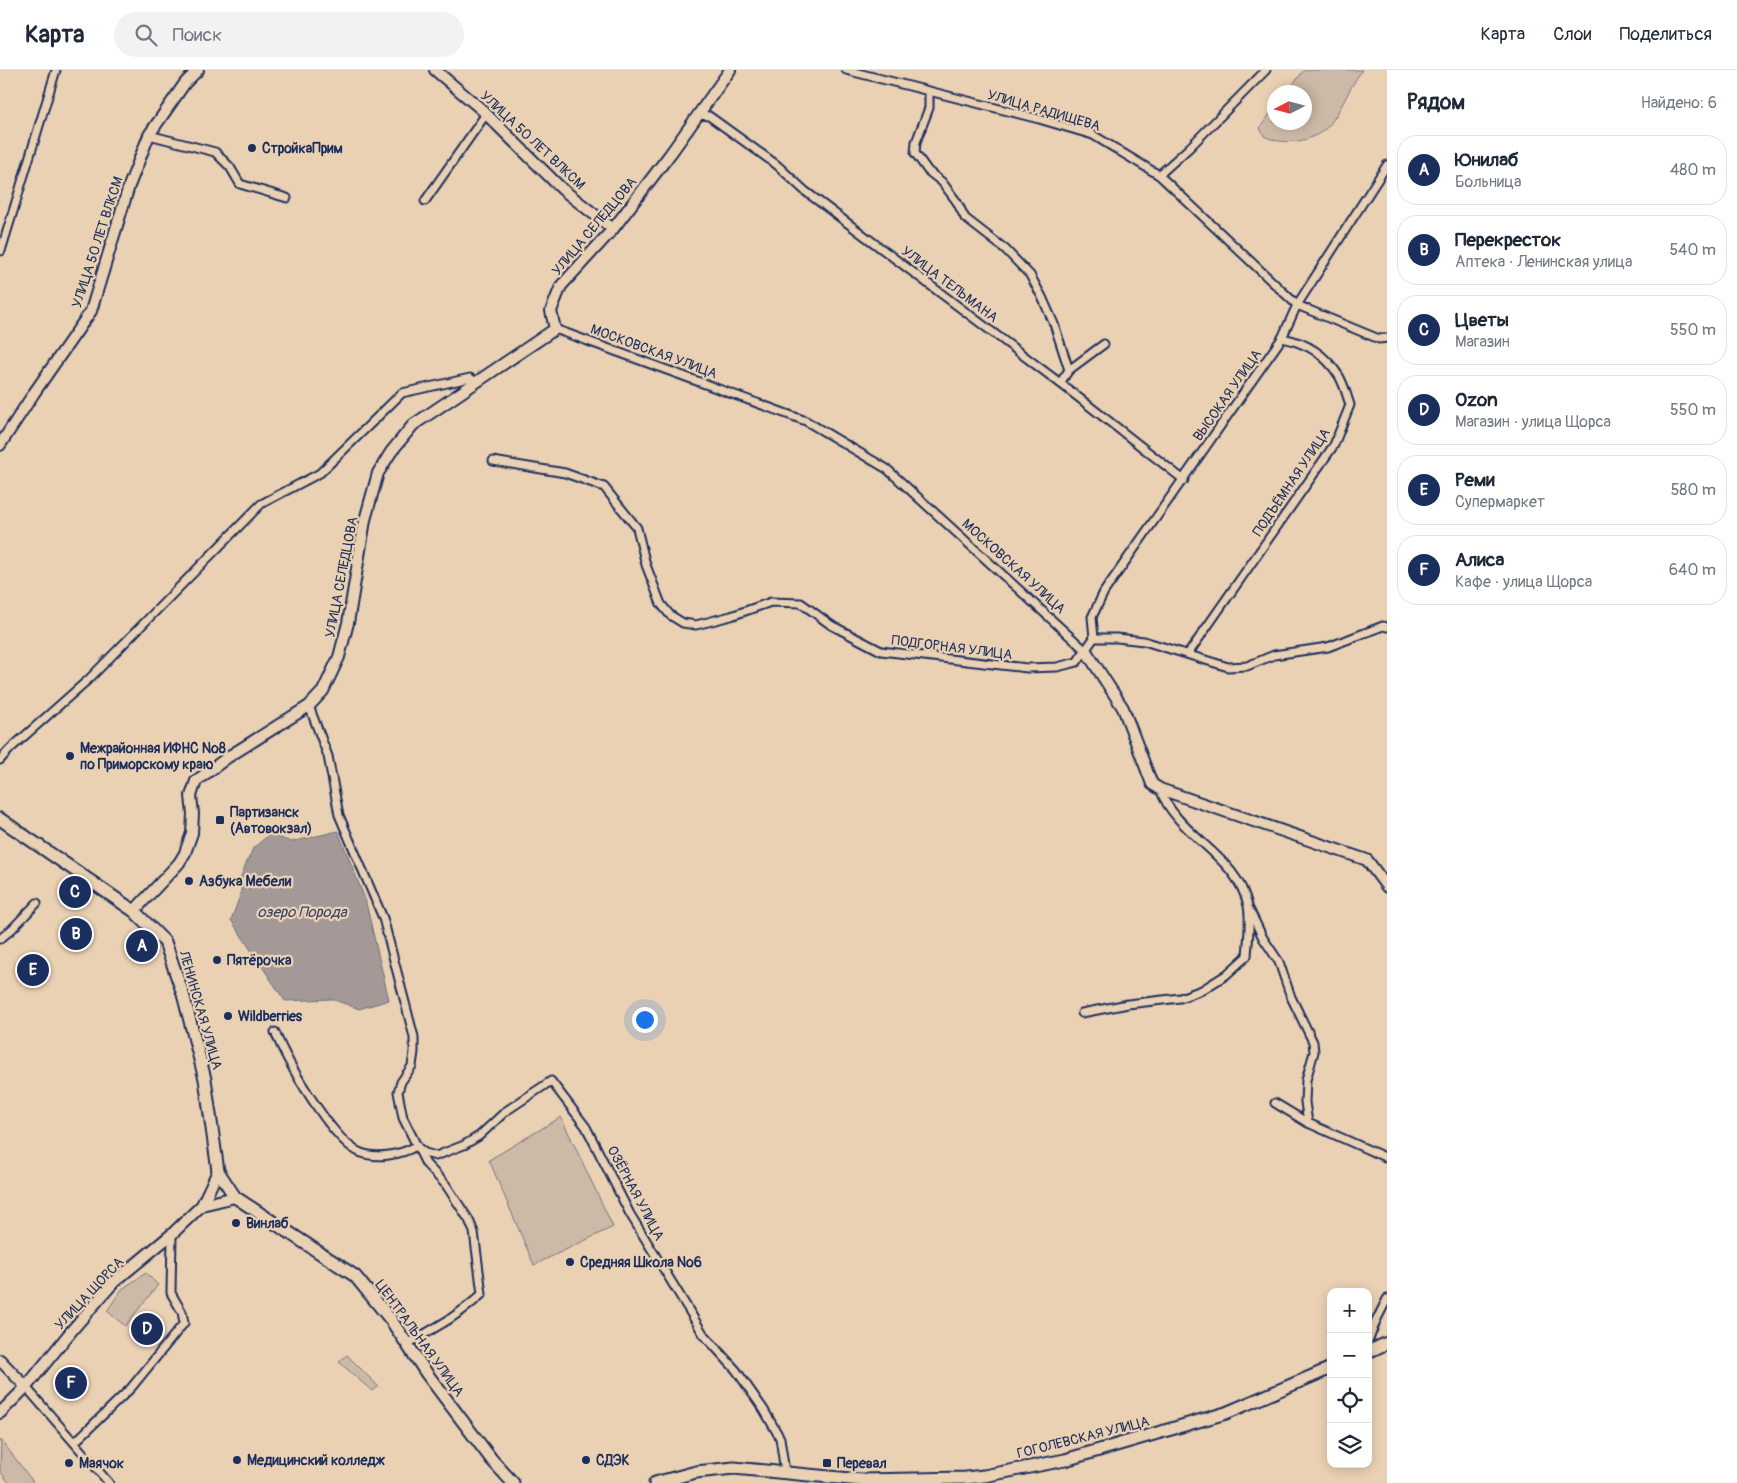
<!DOCTYPE html>
<html lang="ru">
<meta charset="utf-8">
<style>
body{margin:0;font-family:Pangolin,sans-serif;background:#f2f2f3;color:#1f2937}
.controls{position:absolute;right:15px;bottom:15px;display:grid;overflow:hidden;border-radius:10px;box-shadow:0 2px 12px #0003}
.controls button{width:45px;height:45px;display:grid;place-items:center;padding:0;border:0;border-bottom:1px solid #e0e1e3;background:#fff;color:#1f2937;font:25px sans-serif}
.compass{position:absolute;left:1267px;top:15px;width:45px;height:45px;border-radius:50%;background:#fff;box-shadow:0 2px 12px #0003;rotate:264deg}
.you{position:absolute;left:644px;top:949px;width:18px;height:18px;margin:-12px;border:4px solid #fff;border-radius:50%;background:#1a73e8;box-shadow:0 0 0 8px #1a73e833}
.badge{display:grid;place-items:center;width:32px;height:32px;border-radius:50%;background:#1b2f5e;color:#fff;font-size:16px;font-weight:700}
.pin{position:absolute;translate:-50% -50%;border:2px solid #fff;box-shadow:0 1px 5px #0006}
.list{margin:0;padding:0;list-style:none}
h2{display:flex;justify-content:space-between;align-items:center;height:65px;margin:0;padding:0 20px;font-size:21px}
h2 small{font-size:16px;font-weight:400;color:#747a83}
.list li{display:grid;grid-template-columns:32px 1fr auto;gap:15px;align-items:center;box-sizing:border-box;height:70px;margin:0 10px 10px;padding:0 10px;border:1px solid #e0e1e3;border-radius:20px}
.list b{display:block;font-size:19px;white-space:nowrap}
.list p{margin:0;font-size:16px;white-space:nowrap;color:#747a83}
.list em{font-size:16px;font-style:normal;color:#747a83}
.icon{flex:none;width:28px;height:28px;fill:none;stroke:currentColor;stroke-width:2;stroke-linecap:round;stroke-linejoin:round}
.map{position:relative;flex:none;width:1387px;height:1413px;overflow:hidden}
header{display:flex;align-items:center;gap:30px;box-sizing:border-box;height:70px;padding:0 25px;background:#fff;border-bottom:1px solid #e0e1e3}
header strong{font-size:24px}
nav{display:flex;gap:28px;margin-inline-start:auto;font-size:18px}
.search{width:350px;height:45px;background:#f2f2f3;display:flex;align-items:center;gap:12px;box-sizing:border-box;padding:0 18px;border-radius:28px;color:#747a83;font-size:19px}
main{display:flex}
aside{flex:1;background:#fff}
.map>svg:first-child{display:block}
</style>
<header>
<strong>Карта</strong>
<div class="search"><svg class="icon" aria-label="search" viewBox="0 0 24 24"><circle cx="10" cy="10" r="6"/><path d="M15 15l6 6"/></svg>Поиск</div>
<nav><a>Карта</a><a>Слои</a><a>Поделиться</a></nav>
</header>
<main>
<div class="map">
<svg width="1387" height="1413" viewBox="0 0 1387 1413">
<rect width="100%" height="100%" fill="#ebd1b3"/>
<filter id="ink" filterUnits="userSpaceOnUse"><feTurbulence type="fractalNoise" baseFrequency=".02" numOctaves="2"/><feDisplacementMap in="SourceGraphic" scale="10" xChannelSelector="R" yChannelSelector="G"/><feConvolveMatrix kernelMatrix="1 2 1 2 8 2 1 2 1" color-interpolation-filters="sRGB"/></filter>
<g filter="url(#ink)">
<g fill="#cdb9a7" stroke="#747482">
<path d="M1304 0H1362C1350 16 1344 34 1333 50 1319 72 1285 77 1264 66L1260 58 1274 38V52H1304V22H1287Z"/>
<polygon points="561,1047 613,1157 534,1195 489,1090"/>
<polygon points="146,1203 158,1215 125,1256 107,1241 122,1219"/>
<polygon points="347,1285 378,1316 372,1321 339,1292"/>
<polygon points="1,1370 34,1413 9,1413 0,1401"/>
</g>
<polygon fill="#a49996" stroke="#6d6f80" points="338,761 365,829 389,930 359,939 332,929 285,931 231,850 241,823 241,806 253,778 270,764 291,772"/>
<g fill="none" stroke-linecap="round" stroke-linejoin="round">
<defs>
<g id="street">
<polyline points="846,0 1039,49 1093,65 1159,105 1297,235 1379,269 1387,268"/>
<polyline points="929,22 929,38 916,72 915,83 928,101 942,112 957,132 965,148 1005,179 1030,205 1042,227 1054,254 1069,300"/>
<polyline points="699,45 709,46 777,95 805,121 1060,313 1184,410"/>
<polyline points="149,65 215,82 230,97 240,114 287,128"/>
<polyline points="1159,105 1189,78 1266,0"/>
<polyline points="425,131 486,44"/>
<polyline points="1,181 56,0"/>
<polyline points="555,259 806,351 887,399 1086,581"/>
<polyline points="1060,313 1069,300 1104,274"/>
<polyline points="493,391 565,403 604,417 637,458 646,495 661,534 670,545 683,553 696,555 731,546 771,532 801,533 831,555 881,581 1027,598 1057,597 1077,592 1094,568 1117,568 1144,571 1228,597 1247,596 1274,585 1328,577 1383,556 1387,557"/>
<polyline points="1094,568 1092,547 1104,522 1282,268 1297,235 1387,95"/>
<path d="M1188 584 1334 375 1350 335C1347 326 1344 314 1339 306 1325 284 1307 273 1282 268"/>
<path d="M309 636 328 686 339 745 383 848 414 967V982L412 996 401 1012 398 1022 403 1048 426 1094 446 1115 469 1150 474 1162 482 1224C460 1245 433 1259 407 1274"/>
<polyline points="0,690 10,679 90,608 261,434 320,403 402,323 470,308 476,312"/>
<polyline points="1249,839 1263,868 1279,892 1291,927 1313,972 1314,982 1306,1010 1305,1032 1308,1053"/>
<polyline points="0,869 12,859 37,833"/>
<path d="M1082 943 1128 934 1180 928 1202 920 1226 905 1247 886C1248 870 1251 852 1248 836 1237 784 1177 767 1160 719"/>
<path d="M275 962C287 992 330 1066 357 1081 374 1090 401 1085 416 1076L425 1083 436 1086 464 1075 479 1066 506 1041 551 1011 586 1057 630 1144 704 1265 736 1300 764 1340 780 1368 785 1402"/>
<polyline points="1275,1033 1308,1053 1387,1088"/>
<polyline points="1368,1272 1376,1251 1387,1229"/>
<polyline points="26,1317 109,1413"/>
<polyline points="75,1372 131,1318 184,1253 182,1242 171,1223 172,1164"/>
</g>
<g id="secondary">
<polyline points="435,0 481,39 562,119 613,159"/>
<polyline points="0,375 34,323 91,241 129,116 149,65 185,13 198,0"/>
<polyline points="1086,581 1123,638 1152,714 1160,719 1367,790 1387,817"/>
<polyline points="134,841 179,793 185,783 192,763 193,744 191,726 196,711 228,687 309,636 323,621 339,587 348,553 365,450 378,403 391,382 413,355 555,259 551,241 561,216 613,159 671,83 730,0"/>
<polyline points="202,1135 235,1127"/>
<polyline points="0,1290 26,1317"/>
<polyline points="0,1343 26,1317 73,1259 114,1212 172,1164 202,1135 218,1101"/>
</g>
<g id="primary">
<polyline points="0,749 134,841 165,872 183,924 205,1009 218,1101 235,1127 355,1206 391,1250 427,1304 492,1390 513,1413"/>
<polyline points="1368,1282 1387,1273"/>
<polyline points="655,1413 696,1402 734,1398 861,1410 966,1408 984,1406 1065,1390 1226,1343 1331,1298"/>
</g>
</defs>
<use href="#street" stroke="#1b2f5e" stroke-width="11"/>
<use href="#secondary" stroke="#1b2f5e" stroke-width="14"/>
<use href="#primary" stroke="#1b2f5e" stroke-width="15"/>
<use href="#street" stroke="#ebd1b3" stroke-width="7"/>
<use href="#secondary" stroke="#ebd1b3" stroke-width="10"/>
<use href="#primary" stroke="#ebd1b3" stroke-width="11"/>
</g>
</g>
<g fill="#1b2f5e" stroke="#ebd1b3" stroke-width="2">
<circle cx="252" cy="78" r="5"/>
<circle cx="70" cy="686" r="5"/>
<rect x="215" y="745" width="10" height="10" rx="2.5"/>
<circle cx="189" cy="811" r="5"/>
<circle cx="217" cy="890" r="5"/>
<circle cx="228" cy="946" r="5"/>
<circle cx="236" cy="1153" r="5"/>
<circle cx="570" cy="1192" r="5"/>
<circle cx="237" cy="1390" r="5"/>
<circle cx="586" cy="1390" r="5"/>
<circle cx="69" cy="1393" r="5"/>
<rect x="822" y="1388" width="10" height="10" rx="2.5"/>
</g>
<g text-anchor="middle" stroke-width="4.5" stroke-linejoin="round" paint-order="stroke">
<g font-size="14" fill="#1b2f5e" stroke="#ebd1b3">
<text transform="translate(1044 40) rotate(16)" y="5">УЛИЦА РАДИЩЕВА</text>
<text transform="translate(533 70) rotate(43)" y="5">УЛИЦА 50 ЛЕТ ВЛКСМ</text>
<text transform="translate(594 156) rotate(-50)" y="5">УЛИЦА СЕЛЕДЦОВА</text>
<text transform="translate(97 172) rotate(-72)" y="5">УЛИЦА 50 ЛЕТ ВЛКСМ</text>
<text transform="translate(950 214) rotate(37)" y="5">УЛИЦА ТЕЛЬМАНА</text>
<text transform="translate(654 281) rotate(20)" y="5">МОСКОВСКАЯ УЛИЦА</text>
<text transform="translate(1227 325) rotate(-55)" y="5">ВЫСОКАЯ УЛИЦА</text>
<text transform="translate(1291 412) rotate(-56)" y="5">ПОДЪЁМНАЯ УЛИЦА</text>
<text transform="translate(1014 496) rotate(42)" y="5">МОСКОВСКАЯ УЛИЦА</text>
<text transform="translate(341 507) rotate(-79)" y="5">УЛИЦА СЕЛЕДЦОВА</text>
<text transform="translate(952 577) rotate(7)" y="5">ПОДГОРНАЯ УЛИЦА</text>
<text transform="translate(201 940) rotate(74)" y="5">ЛЕНИНСКАЯ УЛИЦА</text>
<text transform="translate(636 1123) rotate(62)" y="5">ОЗЁРНАЯ УЛИЦА</text>
<text transform="translate(89 1223) rotate(-47)" y="5">УЛИЦА ЩОРСА</text>
<text transform="translate(420 1268) rotate(54)" y="5">ЦЕНТРАЛЬНАЯ УЛИЦА</text>
<text transform="translate(1083 1367) rotate(-14)" y="5">ГОГОЛЕВСКАЯ УЛИЦА</text>
</g>
<g font-size="14" font-weight="bold" fill="#1b2f5e" stroke="#ebd1b3" text-anchor="start">
<text x="262" y="83">СтройкаПрим</text>
<text x="80" y="683">Межрайонная ИФНС №8<tspan x="80" dy="16">по Приморскому краю</tspan></text>
<text x="230" y="747">Партизанск<tspan x="230" dy="16">(Автовокзал)</tspan></text>
<text x="199" y="816">Азбука Мебели</text>
<text x="227" y="895">Пятёрочка</text>
<text x="238" y="951">Wildberries</text>
<text x="246" y="1158">Винлаб</text>
<text x="580" y="1197">Средняя Школа №6</text>
<text x="247" y="1395">Медицинский колледж</text>
<text x="596" y="1395">СДЭК</text>
<text x="79" y="1398">Маячок</text>
<text x="837" y="1398">Перевал</text>
</g>
<g font-size="15" font-style="italic" fill="#364469" stroke="#ebd1b3">
<text x="302" y="847">озеро Порода</text>
</g>
</g>
</svg>
<div class="controls">
<button>+</button>
<button>−</button>
<button><svg class="icon" aria-label="locate" viewBox="0 0 24 24"><circle cx="12" cy="12" r="6"/><path d="M12 2v4M12 18v4M2 12h4M18 12h4"/></svg></button>
<button><svg class="icon" aria-label="layers" viewBox="0 0 24 24"><path d="M12 4l9 5-9 5-9-5zM3 14l9 5 9-5"/></svg></button>
</div>
<svg class="compass" viewBox="-18 -18 36 36"><path d="M0-13l5 13h-10z" fill="#e53935"/><path d="M0 13l5-13h-10z" fill="#747a83"/></svg>
<div class="you"></div>
<div class="pin badge" style="left:142px;top:876px">A</div>
<div class="pin badge" style="left:76px;top:864px">B</div>
<div class="pin badge" style="left:75px;top:822px">C</div>
<div class="pin badge" style="left:147px;top:1259px">D</div>
<div class="pin badge" style="left:33px;top:900px">E</div>
<div class="pin badge" style="left:71px;top:1313px">F</div>
</div>
<aside>
<h2>Рядом<small>Найдено: 6</small></h2>
<ul class="list">
<li><span class="badge">A</span><div><b>Юнилаб</b><p>Больница</p></div><em>480 m</em></li>
<li><span class="badge">B</span><div><b>Перекресток</b><p>Аптека · Ленинская улица</p></div><em>540 m</em></li>
<li><span class="badge">C</span><div><b>Цветы</b><p>Магазин</p></div><em>550 m</em></li>
<li><span class="badge">D</span><div><b>Ozon</b><p>Магазин · улица Щорса</p></div><em>550 m</em></li>
<li><span class="badge">E</span><div><b>Реми</b><p>Супермаркет</p></div><em>580 m</em></li>
<li><span class="badge">F</span><div><b>Алиса</b><p>Кафе · улица Щорса</p></div><em>640 m</em></li>
</ul>
</aside>
</main>
